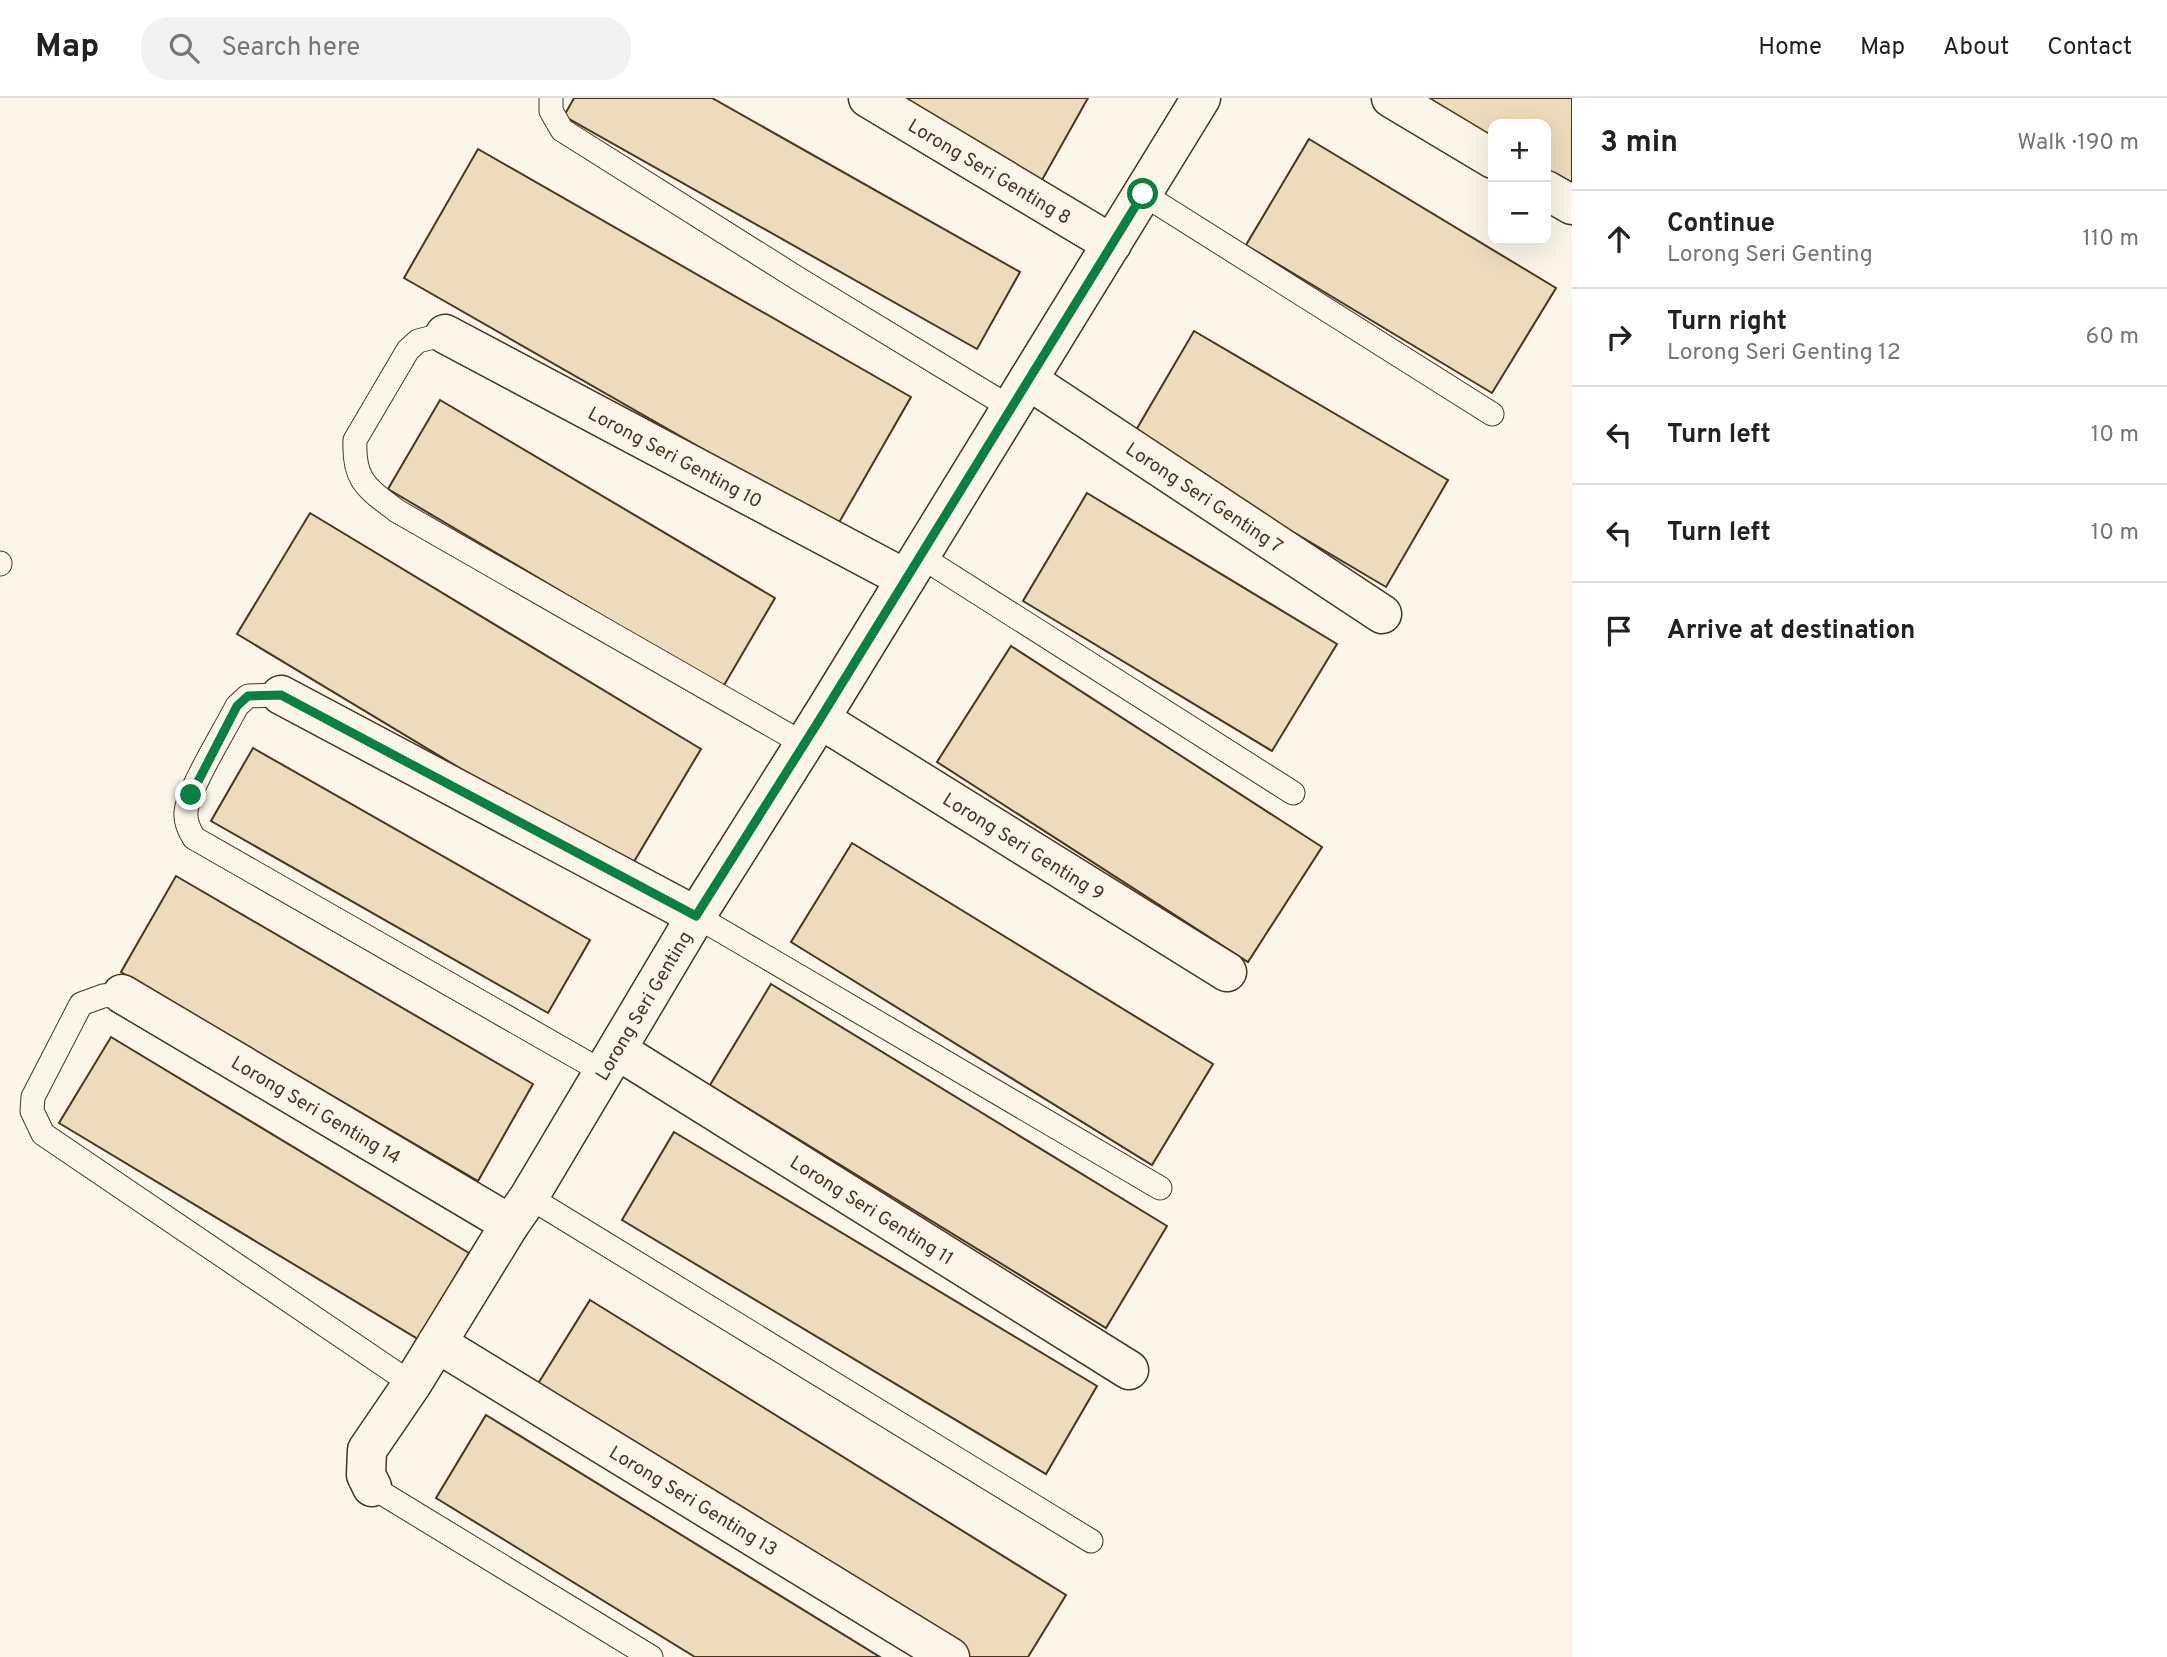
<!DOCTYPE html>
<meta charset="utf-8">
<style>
body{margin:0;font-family:Overpass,sans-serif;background:#f2f2f2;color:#222}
.controls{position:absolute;right:21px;top:21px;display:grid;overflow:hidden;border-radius:14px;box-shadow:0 7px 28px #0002}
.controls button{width:63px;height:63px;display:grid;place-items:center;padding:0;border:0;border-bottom:2px solid #e0e0e0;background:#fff;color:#222;font:35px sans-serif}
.stop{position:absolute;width:21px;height:21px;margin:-16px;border:5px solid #0b8043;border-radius:50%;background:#fff}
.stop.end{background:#0b8043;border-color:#fff;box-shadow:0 2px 7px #0008}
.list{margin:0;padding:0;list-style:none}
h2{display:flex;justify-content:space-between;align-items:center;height:91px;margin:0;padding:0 28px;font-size:30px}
h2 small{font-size:23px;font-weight:400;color:#767676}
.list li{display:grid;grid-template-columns:46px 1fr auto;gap:21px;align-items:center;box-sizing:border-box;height:98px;padding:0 28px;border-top:2px solid #e0e0e0}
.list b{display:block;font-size:26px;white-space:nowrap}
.list p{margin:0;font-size:23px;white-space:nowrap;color:#767676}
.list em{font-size:23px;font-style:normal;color:#767676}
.icon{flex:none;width:38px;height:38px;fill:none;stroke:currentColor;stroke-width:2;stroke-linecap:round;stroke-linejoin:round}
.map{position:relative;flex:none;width:1572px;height:1559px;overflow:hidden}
header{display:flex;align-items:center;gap:42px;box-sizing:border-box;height:98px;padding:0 35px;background:#fff;border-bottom:2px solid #e0e0e0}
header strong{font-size:33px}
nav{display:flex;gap:38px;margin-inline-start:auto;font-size:24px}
.search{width:490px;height:63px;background:#f2f2f2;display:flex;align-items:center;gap:18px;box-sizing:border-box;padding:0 24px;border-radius:28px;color:#767676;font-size:26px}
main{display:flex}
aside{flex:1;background:#fff}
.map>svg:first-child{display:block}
</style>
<header>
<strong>Map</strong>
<div class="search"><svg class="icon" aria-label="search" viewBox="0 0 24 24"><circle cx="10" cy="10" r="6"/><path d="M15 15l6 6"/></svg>Search here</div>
<nav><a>Home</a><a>Map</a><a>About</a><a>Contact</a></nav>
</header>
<main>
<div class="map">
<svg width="1572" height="1559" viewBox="0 0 1572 1559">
<rect width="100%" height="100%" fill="#fbf6e9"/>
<g fill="#ecdcbc" stroke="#4a3520" stroke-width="2">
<polygon points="574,0 712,0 1020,174 977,251 564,18"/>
<polygon points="898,0 1088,0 1042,82"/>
<polygon points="1412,0 1572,0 1572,93 1546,78 1546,26 1493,26 1493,47"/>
<polygon points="1309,41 1556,190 1492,295 1246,147"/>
<polygon points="478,51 911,299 837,428 404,180"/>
<polygon points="1194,233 1448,382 1386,489 1132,339"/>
<polygon points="440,302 775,500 723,589 388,391"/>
<polygon points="1087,395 1337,546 1272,653 1023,503"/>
<polygon points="310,415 701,651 629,772 237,536"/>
<polygon points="1011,548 1322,749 1248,864 937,664"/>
<polygon points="253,650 590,842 548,915 211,723"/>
<polygon points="852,745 1213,966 1152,1067 791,844"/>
<polygon points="176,778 533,986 478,1083 121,874"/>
<polygon points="771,886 1167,1128 1106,1230 710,987"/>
<polygon points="111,939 469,1155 418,1241 59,1025"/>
<polygon points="674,1034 1097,1288 1046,1376 622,1122"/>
<polygon points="590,1202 1066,1497 1028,1559 953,1559 531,1297"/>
<polygon points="486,1317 880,1559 695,1559 436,1400"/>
</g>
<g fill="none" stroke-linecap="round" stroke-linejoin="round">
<defs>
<g id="lane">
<polyline points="551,0 551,13 562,32 797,180 1011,310"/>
<polyline points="1143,96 1492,316"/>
<path d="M445 236 418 243 408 252 355 342C353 383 367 390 397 413L804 646"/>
<polyline points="920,458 1293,695"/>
<polyline points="0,465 0,466"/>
<path d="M281 597 248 598 237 608C225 632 188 691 186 714 185 724 189 732 194 740L603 974"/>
<polyline points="696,818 1160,1090"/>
<polyline points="122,896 103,898 81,906 33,999 32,1013 43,1036 412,1286"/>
<polyline points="529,1099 1091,1443"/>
<polyline points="372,1389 651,1559"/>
</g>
<g id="street">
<path id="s1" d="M868 0 1112 146"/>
<polyline points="1391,0 1493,61"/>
<polyline points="1546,92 1572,107"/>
<path id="s2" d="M445 236 906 481"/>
<path id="s3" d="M1028 282 1382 516"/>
<polyline points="281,597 696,818"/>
<path id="s4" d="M820 621 1227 874"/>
<path id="s5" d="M122 896 510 1126"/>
<path id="s6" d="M617 952 1129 1272"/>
<path id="s7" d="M437 1245 950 1559"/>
<path id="s8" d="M372 1389 366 1377 367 1352 412 1286 510 1126 529 1099 696 818 820 621 1201 0"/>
</g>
</defs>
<use href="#lane" stroke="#4a3520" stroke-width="25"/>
<use href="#street" stroke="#4a3520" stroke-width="41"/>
<use href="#lane" stroke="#fbf6e9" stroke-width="23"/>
<use href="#street" stroke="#fbf6e9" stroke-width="38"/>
</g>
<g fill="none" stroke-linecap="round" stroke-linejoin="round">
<polyline stroke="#0b8043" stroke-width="9" points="191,697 237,608 248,598 281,597 696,818 820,621 1143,96"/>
</g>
<g text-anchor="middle" stroke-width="5" stroke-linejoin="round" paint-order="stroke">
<g font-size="19" fill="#4a3520" stroke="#fbf6e9">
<text dy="7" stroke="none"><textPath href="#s1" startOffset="142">Lorong Seri Genting 8</textPath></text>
<text dy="7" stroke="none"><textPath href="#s2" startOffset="261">Lorong Seri Genting 10</textPath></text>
<text dy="7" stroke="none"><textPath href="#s3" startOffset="212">Lorong Seri Genting 7</textPath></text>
<text dy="7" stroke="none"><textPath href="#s4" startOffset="240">Lorong Seri Genting 9</textPath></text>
<text dy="7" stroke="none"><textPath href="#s8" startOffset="562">Lorong Seri Genting</textPath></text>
<text dy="7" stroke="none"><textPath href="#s5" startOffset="226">Lorong Seri Genting 14</textPath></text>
<text dy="7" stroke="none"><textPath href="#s6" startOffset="301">Lorong Seri Genting 11</textPath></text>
<text dy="7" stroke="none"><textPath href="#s7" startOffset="301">Lorong Seri Genting 13</textPath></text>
</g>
</g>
</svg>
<div class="controls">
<button>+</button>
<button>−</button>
</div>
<div class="stop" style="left:1143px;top:96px"></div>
<div class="stop end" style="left:191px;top:697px"></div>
</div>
<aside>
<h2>3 min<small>Walk · 190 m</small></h2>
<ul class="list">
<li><svg class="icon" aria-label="ahead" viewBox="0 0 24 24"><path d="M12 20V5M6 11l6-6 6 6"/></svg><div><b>Continue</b><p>Lorong Seri Genting</p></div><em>110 m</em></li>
<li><svg class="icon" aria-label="right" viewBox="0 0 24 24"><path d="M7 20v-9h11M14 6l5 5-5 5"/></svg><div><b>Turn right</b><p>Lorong Seri Genting 12</p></div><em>60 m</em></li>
<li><svg class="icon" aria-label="left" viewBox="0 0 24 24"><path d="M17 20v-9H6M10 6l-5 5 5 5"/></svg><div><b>Turn left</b></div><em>10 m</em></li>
<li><svg class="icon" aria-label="left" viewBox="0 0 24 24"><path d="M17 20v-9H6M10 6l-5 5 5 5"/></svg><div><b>Turn left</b></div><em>10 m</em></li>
<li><svg class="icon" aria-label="arrive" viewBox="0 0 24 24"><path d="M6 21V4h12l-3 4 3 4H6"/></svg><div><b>Arrive at destination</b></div></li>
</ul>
</aside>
</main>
